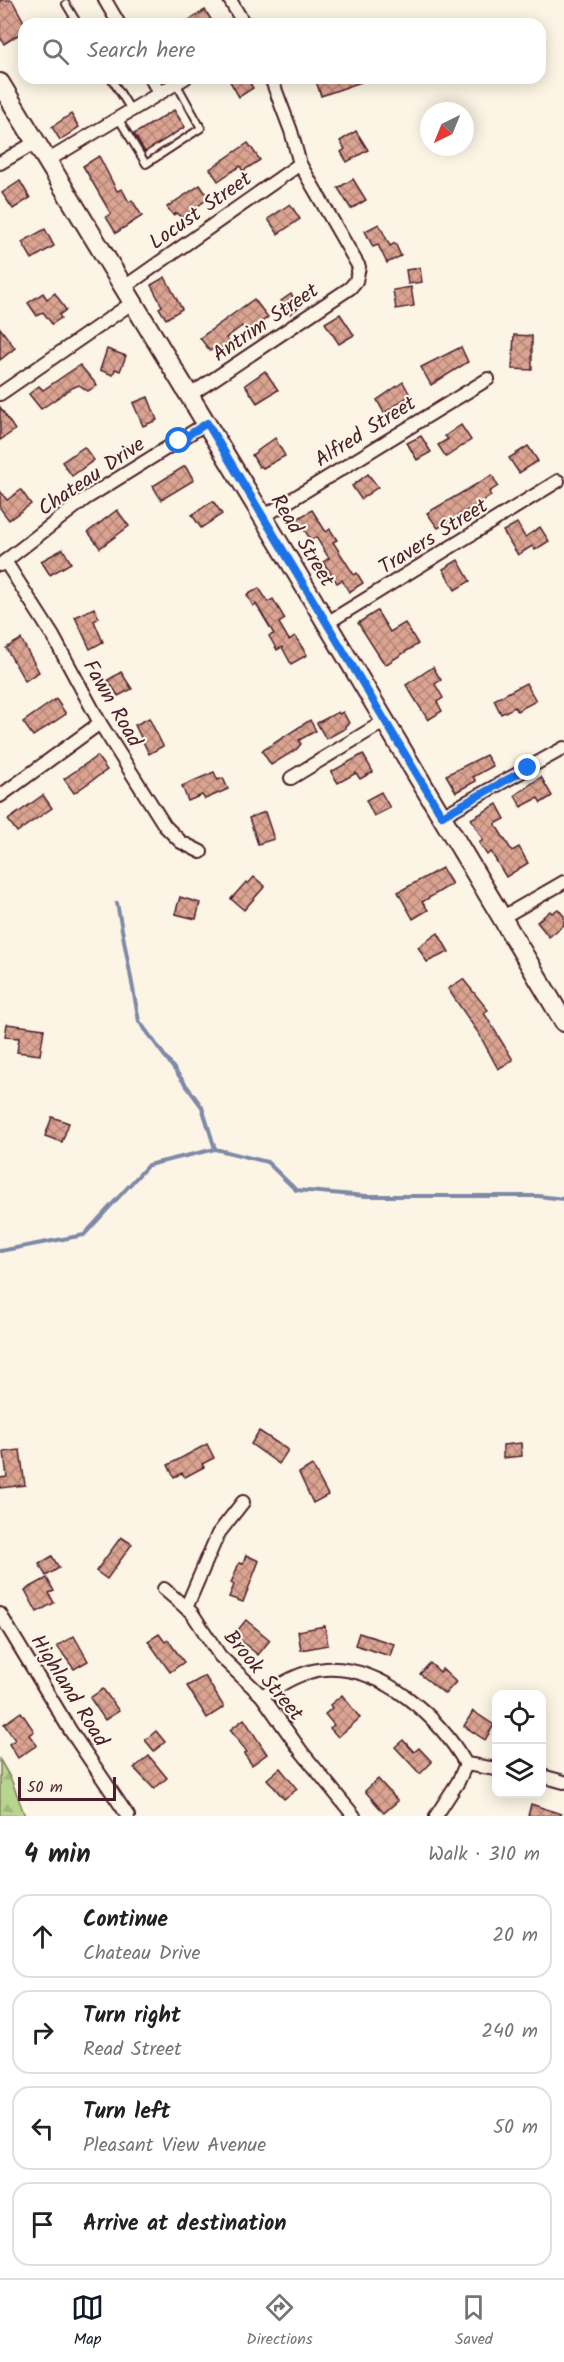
<!DOCTYPE html>
<meta charset="utf-8">
<style>
body{margin:0;font-family:Kalam,sans-serif;background:#f2f2f2;color:#202124}
.controls{position:absolute;right:18px;bottom:18px;display:grid;overflow:hidden;border-radius:12px;box-shadow:0 3px 15px #0003}
.controls button{width:54px;height:54px;display:grid;place-items:center;padding:0;border:0;border-bottom:2px solid #e0e0e0;background:#fff;color:#202124;font:30px sans-serif}
.compass{position:absolute;left:420px;top:102px;width:54px;height:54px;border-radius:50%;background:#fff;box-shadow:0 3px 15px #0003;rotate:223deg}
.scale{position:absolute;left:18px;bottom:15px;width:98px;box-sizing:border-box;padding-left:6px;border:3px solid #4a1f2b;border-top:0;font-size:16px;line-height:21px;white-space:nowrap;color:#4a1f2b;-webkit-text-stroke:4px #fcf5e5;paint-order:stroke}
.stop{position:absolute;width:18px;height:18px;margin:-14px;border:4px solid #1a73e8;border-radius:50%;background:#fff}
.stop.end{background:#1a73e8;border-color:#fff;box-shadow:0 2px 6px #0008}
.list{margin:0;padding:0;list-style:none}
h2{display:flex;justify-content:space-between;align-items:center;height:78px;margin:0;padding:0 24px;font-size:26px}
h2 small{font-size:20px;font-weight:400;color:#757577}
.list li{display:grid;grid-template-columns:39px 1fr auto;gap:18px;align-items:center;box-sizing:border-box;height:84px;margin:0 12px 12px;padding:0 12px;border:2px solid #e0e0e0;border-radius:18px}
.list b{display:block;font-size:22px;white-space:nowrap}
.list p{margin:0;font-size:20px;white-space:nowrap;color:#757577}
.list em{font-size:20px;font-style:normal;color:#757577}
.icon{flex:none;width:33px;height:33px;fill:none;stroke:currentColor;stroke-width:2;stroke-linecap:round;stroke-linejoin:round}
.map{position:relative;flex:none;width:564px;height:1816px;overflow:hidden}
.search{position:absolute;background:#fff;box-shadow:0 3px 15px #0003;left:18px;right:18px;top:18px;height:66px;display:flex;align-items:center;gap:15px;box-sizing:border-box;padding:0 21px;border-radius:18px;color:#757577;font-size:22px}
.sheet{height:462px;background:#fff}
nav{display:flex;justify-content:space-around;align-items:center;box-sizing:border-box;height:84px;border-top:2px solid #e0e0e0;background:#fff;font-size:16px;color:#757577}
nav a{display:grid;justify-items:center;gap:3px}
nav .on{color:#111827}
.map>svg:first-child{display:block}
</style>
<div class="map">
<svg width="564" height="1816" viewBox="0 0 564 1816">
<defs>
<pattern id="forest-firs" width="22" height="20" patternUnits="userSpaceOnUse" patternTransform="scale(1.5)"><rect width="22" height="20" fill="#b7d58e"/><path d="M5 1l3.5 6h-7zM16 11l3.5 6h-7z" fill="#9fb67b"/></pattern>
<pattern id="building-cross-hatch" width="8" height="8" patternUnits="userSpaceOnUse" patternTransform="scale(1.5)"><rect width="8" height="8" fill="#dba492"/><path d="M0 0l8 8M0 8l8-8" fill="none" stroke="#b48577"/></pattern>
</defs>
<rect width="100%" height="100%" fill="#fcf5e5"/>
<filter id="ink" filterUnits="userSpaceOnUse"><feTurbulence type="fractalNoise" baseFrequency=".0167" numOctaves="2"/><feDisplacementMap in="SourceGraphic" scale="12" xChannelSelector="R" yChannelSelector="G"/><feConvolveMatrix kernelMatrix="1 2 1 2 8 2 1 2 1" color-interpolation-filters="sRGB"/></filter>
<g filter="url(#ink)">
<polygon fill="url(#forest-firs)" stroke="#807a5c" stroke-width="1.5" points="0,1760 11,1779 25,1816 0,1816"/>
<g fill="none" stroke-linecap="round" stroke-linejoin="round">
<g stroke="#7e89a8" stroke-width="4">
<polyline points="117,903 139,1021 202,1107 215,1149"/>
<polyline points="0,1251 84,1235 148,1165 215,1149 267,1162 296,1190 366,1196 538,1196 564,1199"/>
</g>
</g>
<g fill="url(#building-cross-hatch)" stroke="#4a1f2b" stroke-width="1.5">
<polygon points="0,0 12,0 24,22 24,31 4,44 0,37"/>
<polygon points="205,10 214,24 183,24"/>
<polygon points="228,78 247,78 253,88 239,97"/>
<polygon points="315,78 367,78 367,80 321,96"/>
<polygon points="174,110 185,127 145,152 134,134"/>
<polygon points="71,114 79,127 60,140 52,127"/>
<polygon points="356,131 368,150 347,162 341,152 345,149 340,141"/>
<polygon points="248,143 260,160 243,171 240,166 218,181 210,169"/>
<polygon points="99,156 117,191 122,189 129,202 132,200 142,216 116,233 106,217 111,214 83,166"/>
<polygon points="353,179 366,200 351,209 338,188"/>
<polygon points="20,181 30,198 13,209 2,193"/>
<polygon points="200,185 209,198 181,218 177,213 173,215 167,207"/>
<polygon points="290,204 300,219 278,234 268,219"/>
<polygon points="379,224 390,246 395,243 401,256 387,263 378,245 373,247 365,231"/>
<polygon points="45,229 54,246 32,259 22,242"/>
<polygon points="420,268 422,282 408,284 406,270"/>
<polygon points="165,277 182,309 166,319 159,308 162,306 151,285"/>
<polygon points="411,287 414,306 396,309 393,290"/>
<polygon points="43,293 47,299 55,293 66,310 59,315 61,318 52,324 43,312 37,316 28,303"/>
<polygon points="291,294 300,306 290,314 281,301"/>
<polygon points="254,299 268,317 247,333 242,326 226,338 229,342 218,350 216,347 210,351 200,338"/>
<polygon points="340,314 354,335 339,344 325,323"/>
<polygon points="0,328 15,348 0,360"/>
<polygon points="514,335 532,336 532,370 512,369"/>
<polygon points="461,347 468,362 431,385 421,367"/>
<polygon points="107,349 126,356 120,371 115,369 113,375 100,370"/>
<polygon points="80,365 97,385 88,391 79,385 72,388 41,409 29,394 39,386 43,390"/>
<polygon points="265,371 278,390 257,403 245,385"/>
<polygon points="403,382 410,395 384,413 377,400"/>
<polygon points="148,397 157,420 143,426 133,403"/>
<polygon points="0,407 15,430 0,440"/>
<polygon points="461,425 471,440 446,457 438,445 448,439 445,436"/>
<polygon points="421,436 431,452 417,460 407,443"/>
<polygon points="275,438 285,456 263,468 261,466 259,467 252,455"/>
<polygon points="528,446 538,461 519,473 509,458"/>
<polygon points="84,447 94,460 72,476 62,462"/>
<polygon points="185,466 194,480 161,500 153,486"/>
<polygon points="368,474 378,487 361,499 352,486"/>
<polygon points="492,475 498,486 489,492 491,496 438,528 427,513"/>
<polygon points="21,490 31,504 9,520 0,508 0,491 7,500"/>
<polygon points="213,501 222,514 201,528 192,515"/>
<polygon points="117,510 129,526 100,548 88,532"/>
<polygon points="312,510 326,532 330,529 337,540 333,542 354,575 357,573 363,583 349,592 342,580 337,583 323,562 329,558 316,537 311,540 297,519"/>
<polygon points="517,523 525,537 540,527 549,541 535,550 532,546 518,555 503,531"/>
<polygon points="63,549 71,563 50,575 41,561"/>
<polygon points="458,560 470,581 455,590 443,569"/>
<polygon points="259,588 268,602 273,599 285,619 279,623 289,640 295,636 307,655 291,664 282,647 277,650 269,636 274,634 256,604 253,606 247,595"/>
<polygon points="94,608 99,618 94,621 103,642 90,649 75,617"/>
<polygon points="377,611 390,632 405,623 418,644 385,665 358,623"/>
<polygon points="21,639 39,672 25,681 6,648"/>
<polygon points="433,667 441,680 435,684 443,698 437,702 442,711 428,720 406,685"/>
<polygon points="121,672 132,689 118,696 108,680"/>
<polygon points="526,683 536,701 517,711 515,707 501,714 494,700"/>
<polygon points="56,699 66,714 33,736 23,722"/>
<polygon points="338,712 339,714 343,712 349,723 345,726 346,728 326,739 317,723"/>
<polygon points="149,718 163,746 149,754 135,725"/>
<polygon points="310,720 316,731 299,740 301,744 297,749 271,765 262,751"/>
<polygon points="363,754 373,772 360,779 356,773 338,783 331,772"/>
<polygon points="486,755 493,766 473,777 476,781 456,792 446,775"/>
<polygon points="97,756 107,770 74,793 64,779"/>
<polygon points="214,772 218,780 223,778 228,789 205,799 202,795 188,801 182,786"/>
<polygon points="541,777 552,796 541,803 538,798 521,807 515,795"/>
<polygon points="381,792 390,808 374,816 366,800"/>
<polygon points="43,795 52,808 17,832 8,820"/>
<polygon points="497,804 505,819 495,824 512,851 519,847 528,863 506,877 491,852 487,855 479,843 483,840 471,819"/>
<polygon points="265,812 274,839 258,844 249,818"/>
<polygon points="442,868 452,884 422,902 428,910 413,919 398,892"/>
<polygon points="254,877 265,886 244,910 231,899 246,882 248,884"/>
<polygon points="180,897 200,903 196,919 175,914"/>
<polygon points="558,909 564,916 564,925 549,937 537,922 550,911 552,913"/>
<polygon points="438,933 449,952 427,962 418,947"/>
<polygon points="463,979 488,1010 484,1013 513,1060 498,1069 479,1034 448,989"/>
<polygon points="7,1024 44,1029 40,1055 17,1052 19,1038 5,1037"/>
<polygon points="52,1117 69,1123 62,1142 45,1136"/>
<polygon points="259,1431 288,1450 279,1464 251,1444"/>
<polygon points="521,1443 522,1456 503,1458 503,1445"/>
<polygon points="207,1444 214,1458 202,1464 204,1467 185,1477 182,1473 174,1477 168,1465"/>
<polygon points="20,1450 25,1485 0,1488 0,1478 7,1477 4,1452"/>
<polygon points="312,1465 328,1495 313,1503 299,1473"/>
<polygon points="121,1537 132,1544 107,1579 96,1571"/>
<polygon points="246,1555 259,1561 243,1602 229,1597 234,1585 231,1583 239,1563 243,1564"/>
<polygon points="52,1556 59,1568 46,1576 39,1564"/>
<polygon points="47,1578 54,1591 49,1593 54,1603 37,1612 25,1590"/>
<polygon points="246,1620 270,1640 258,1655 234,1635"/>
<polygon points="325,1626 328,1645 301,1650 298,1631"/>
<polygon points="359,1633 394,1644 390,1656 355,1645"/>
<polygon points="159,1634 165,1642 168,1640 184,1662 170,1672 148,1641"/>
<polygon points="74,1636 88,1661 74,1669 57,1646"/>
<polygon points="430,1663 440,1672 442,1669 456,1682 445,1694 420,1674"/>
<polygon points="205,1676 224,1707 207,1718 187,1686"/>
<polygon points="103,1689 119,1711 105,1720 90,1698"/>
<polygon points="342,1695 360,1718 338,1737 330,1728 334,1725 325,1714 332,1708 330,1705"/>
<polygon points="473,1711 494,1725 485,1740 464,1726"/>
<polygon points="21,1712 34,1731 29,1735 37,1745 18,1758 9,1744 15,1740 4,1724"/>
<polygon points="244,1719 267,1754 252,1765 244,1754 247,1752 230,1730"/>
<polygon points="156,1731 165,1742 154,1751 145,1740"/>
<polygon points="403,1740 414,1752 419,1748 432,1762 420,1774 395,1747"/>
<polygon points="149,1756 167,1778 154,1789 134,1768"/>
<polygon points="280,1768 297,1789 284,1799 267,1779"/>
<polygon points="378,1779 398,1801 384,1813 365,1791"/>
<polygon points="531,1804 561,1814 561,1816 528,1816"/>
</g>
<g fill="none" stroke-linecap="round" stroke-linejoin="round">
<defs>
<g id="lane">
<polyline points="66,4 78,24"/>
<polyline points="111,78 131,110"/>
<polyline points="118,118 146,164 201,128 176,83"/>
</g>
<g id="street">
<polyline points="105,0 119,24"/>
<polyline points="230,0 244,24"/>
<polyline points="151,78 159,93"/>
<polyline points="47,161 185,78"/>
<polyline points="0,163 36,142"/>
<polyline points="123,288 300,164"/>
<polyline points="0,394 132,303"/>
<polyline points="190,395 350,288 356,281 359,267 300,164 291,131 271,78"/>
<polyline points="263,517 488,379"/>
<polyline points="5,561 53,636 100,723 165,826 181,842 201,852"/>
<polyline points="0,565 85,499 207,423"/>
<polyline points="327,623 558,481"/>
<polyline points="291,778 385,721"/>
<polyline points="0,796 100,723"/>
<polyline points="442,816 564,748"/>
<polyline points="503,917 564,882"/>
<polyline points="164,1589 192,1613 220,1656 262,1696 301,1751 354,1816"/>
<polyline points="186,1608 218,1534 243,1502"/>
<polyline points="0,1614 70,1730 128,1816"/>
<path d="M262 1696C281 1684 303 1670 326 1669 383 1666 439 1717 466 1764L496 1769"/>
<polyline points="542,1776 564,1782"/>
<polyline points="436,1816 458,1782 466,1764"/>
</g>
<polyline id="secondary" points="0,83 286,555 564,1022"/>
</defs>
<use href="#lane" stroke="#4a1f2b" stroke-width="10"/>
<use href="#street" stroke="#4a1f2b" stroke-width="16"/>
<use href="#secondary" stroke="#4a1f2b" stroke-width="22"/>
<use href="#lane" stroke="#fcf5e5" stroke-width="6"/>
<use href="#street" stroke="#fcf5e5" stroke-width="12"/>
<use href="#secondary" stroke="#fcf5e5" stroke-width="18"/>
</g>
</g>
<g fill="none" stroke-linecap="round" stroke-linejoin="round" filter="url(#ink)">
<polyline stroke="#1a73e8" stroke-width="8" points="179,441 207,423 442,816 528,768"/>
</g>
<g text-anchor="middle" stroke-width="4.5" stroke-linejoin="round" paint-order="stroke">
<g font-size="21" fill="#4a1f2b" stroke="#fcf5e5">
<text transform="translate(200 210) rotate(-35)" y="7">Locust Street</text>
<text transform="translate(265 322) rotate(-34)" y="7">Antrim Street</text>
<text transform="translate(365 431) rotate(-32)" y="7">Alfred Street</text>
<text transform="translate(91 476) rotate(-34)" y="7">Chateau Drive</text>
<text transform="translate(433 536) rotate(-32)" y="7">Travers Street</text>
<text transform="translate(303 540) rotate(59)" y="7">Read Street</text>
<text transform="translate(113 703) rotate(60)" y="7">Fawn Road</text>
<text transform="translate(264 1675) rotate(50)" y="7">Brook Street</text>
<text transform="translate(70 1690) rotate(58)" y="7">Highland Road</text>
</g>
</g>
</svg>
<div class="controls">
<button><svg class="icon" aria-label="locate" viewBox="0 0 24 24"><circle cx="12" cy="12" r="6"/><path d="M12 2v4M12 18v4M2 12h4M18 12h4"/></svg></button>
<button><svg class="icon" aria-label="layers" viewBox="0 0 24 24"><path d="M12 4l9 5-9 5-9-5zM3 14l9 5 9-5"/></svg></button>
</div>
<svg class="compass" viewBox="-18 -18 36 36"><path d="M0-13l5 13h-10z" fill="#e53935"/><path d="M0 13l5-13h-10z" fill="#757577"/></svg>
<div class="scale">50 m</div>
<div class="stop" style="left:179px;top:441px"></div>
<div class="stop end" style="left:528px;top:768px"></div>
<div class="search"><svg class="icon" aria-label="search" viewBox="0 0 24 24"><circle cx="10" cy="10" r="6"/><path d="M15 15l6 6"/></svg>Search here</div>
</div>
<section class="sheet">
<h2>4 min<small>Walk · 310 m</small></h2>
<ul class="list">
<li><svg class="icon" aria-label="ahead" viewBox="0 0 24 24"><path d="M12 20V5M6 11l6-6 6 6"/></svg><div><b>Continue</b><p>Chateau Drive</p></div><em>20 m</em></li>
<li><svg class="icon" aria-label="right" viewBox="0 0 24 24"><path d="M7 20v-9h11M14 6l5 5-5 5"/></svg><div><b>Turn right</b><p>Read Street</p></div><em>240 m</em></li>
<li><svg class="icon" aria-label="left" viewBox="0 0 24 24"><path d="M17 20v-9H6M10 6l-5 5 5 5"/></svg><div><b>Turn left</b><p>Pleasant View Avenue</p></div><em>50 m</em></li>
<li><svg class="icon" aria-label="arrive" viewBox="0 0 24 24"><path d="M6 21V4h12l-3 4 3 4H6"/></svg><div><b>Arrive at destination</b></div></li>
</ul>
</section>
<nav>
<a class="on"><svg class="icon" aria-label="map" viewBox="0 0 24 24"><path d="M3 6l6-2 6 2 6-2v14l-6 2-6-2-6 2zM9 4v14M15 6v14"/></svg>Map</a>
<a><svg class="icon" aria-label="directions" viewBox="0 0 24 24"><path d="M12 3l9 9-9 9-9-9zM9 14v-3h6M13 9l2 2-2 2"/></svg>Directions</a>
<a><svg class="icon" aria-label="saved" viewBox="0 0 24 24"><path d="M7 4h10v16l-5-4-5 4z"/></svg>Saved</a>
</nav>
